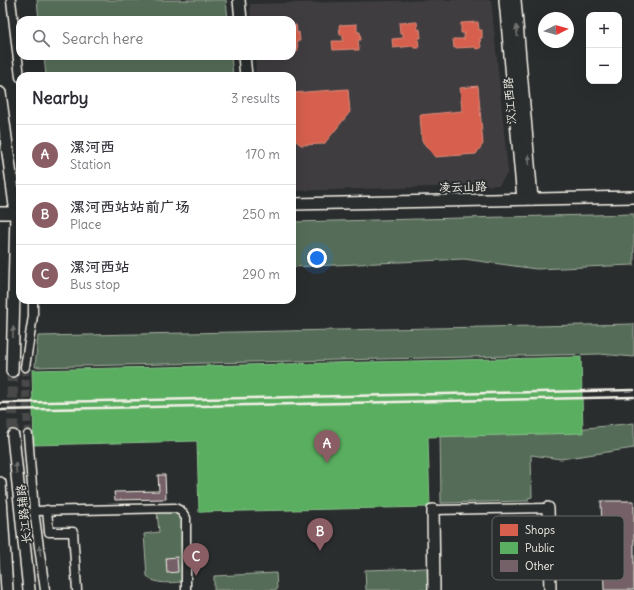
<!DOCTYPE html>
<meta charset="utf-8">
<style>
body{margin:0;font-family:Delius,"LXGW WenKai TC",sans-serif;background:#f2f2f3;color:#2b2b33}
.controls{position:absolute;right:12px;top:12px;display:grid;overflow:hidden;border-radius:8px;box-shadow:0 4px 16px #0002}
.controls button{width:36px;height:36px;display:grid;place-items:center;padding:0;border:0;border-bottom:1px solid #e1e1e2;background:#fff;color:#2b2b33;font:20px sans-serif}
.compass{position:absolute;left:538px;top:12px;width:36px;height:36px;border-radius:50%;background:#fff;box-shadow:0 4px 16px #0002;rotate:85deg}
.you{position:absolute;left:317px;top:258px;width:14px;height:14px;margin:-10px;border:3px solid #fff;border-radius:50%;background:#1a73e8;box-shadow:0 0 0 6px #1a73e833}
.badge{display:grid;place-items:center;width:26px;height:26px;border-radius:50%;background:#8a5d65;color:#fff;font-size:13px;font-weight:700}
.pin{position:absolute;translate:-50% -33px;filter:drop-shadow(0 1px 2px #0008)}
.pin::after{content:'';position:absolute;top:21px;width:14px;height:12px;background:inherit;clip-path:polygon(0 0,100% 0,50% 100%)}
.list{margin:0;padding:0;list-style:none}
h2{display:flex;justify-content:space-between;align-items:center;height:52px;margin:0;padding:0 16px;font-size:17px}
h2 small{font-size:13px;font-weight:400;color:#7c7c81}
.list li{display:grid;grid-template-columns:26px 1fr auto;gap:12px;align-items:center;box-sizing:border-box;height:60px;padding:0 16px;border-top:1px solid #e1e1e2}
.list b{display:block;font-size:15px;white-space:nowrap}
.list p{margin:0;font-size:13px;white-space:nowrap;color:#7c7c81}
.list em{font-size:13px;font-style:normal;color:#7c7c81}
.icon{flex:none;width:22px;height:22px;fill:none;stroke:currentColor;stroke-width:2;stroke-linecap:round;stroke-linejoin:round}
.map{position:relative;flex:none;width:634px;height:590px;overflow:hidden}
.search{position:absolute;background:#fff;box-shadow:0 4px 16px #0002;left:16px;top:16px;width:280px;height:44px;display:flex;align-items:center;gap:10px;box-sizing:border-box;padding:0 14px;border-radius:12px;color:#7c7c81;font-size:15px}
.panel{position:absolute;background:#fff;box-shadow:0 4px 16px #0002;left:16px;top:72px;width:280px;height:232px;border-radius:12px}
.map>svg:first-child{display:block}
</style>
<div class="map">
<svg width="634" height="590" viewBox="0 0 634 590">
<rect width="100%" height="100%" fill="#2a2d2e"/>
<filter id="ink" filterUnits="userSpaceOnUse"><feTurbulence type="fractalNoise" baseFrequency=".025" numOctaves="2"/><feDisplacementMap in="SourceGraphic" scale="8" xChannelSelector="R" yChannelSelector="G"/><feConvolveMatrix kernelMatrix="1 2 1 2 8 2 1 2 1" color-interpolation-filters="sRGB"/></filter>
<g filter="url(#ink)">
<polygon fill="#403d3f" points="438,0 491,0 508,172 499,185 292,191 292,76 256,76 255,56 292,56 292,20 251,20 250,4"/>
<g fill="#556d59" stroke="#a4afa0">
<polygon points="37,0 226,0 228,20 39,20"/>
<polygon points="44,56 231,56 233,76 46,76"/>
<polygon points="634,214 634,265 536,269 464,259 292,267 292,222"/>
<polygon points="634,324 634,357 600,354 35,367 38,336"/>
<polygon points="634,423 634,448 561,459 531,455 532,497 528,498 528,501 441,503 440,433 549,432"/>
<path d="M174 511 183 517 184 582C171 582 157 586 147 576L144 534 159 532 157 512Z"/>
<polygon points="427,568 428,590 366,590 365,570"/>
<polygon points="276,573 277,590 214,590 214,576"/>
</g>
<g fill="#d6604d" stroke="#df8c7c">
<polygon points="417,22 418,30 420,29 421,38 418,38 419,48 414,48 414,46 393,48 392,39 403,38 403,33 400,33 399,23"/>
<polygon points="478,22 479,30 482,30 482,38 480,38 481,48 476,49 475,47 454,48 453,39 464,39 464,33 461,33 461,23"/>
<polygon points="357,24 357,32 360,32 361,40 358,40 359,50 354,50 354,49 333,50 332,41 343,41 343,35 340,35 339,25"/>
<polygon points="292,25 296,25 297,33 299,32 300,41 297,41 298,51 293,51 292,49"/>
<polygon points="478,86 483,144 476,154 435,157 422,141 420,115 462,111 460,88"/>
<polygon points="348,89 350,112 324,144 301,145 292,138 292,93"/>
</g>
<polygon fill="#5aae61" stroke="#88c28a" points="581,357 583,433 428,437 430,507 199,512 197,441 34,445 32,370"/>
<g fill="#746168" stroke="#f4f1e8">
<polygon points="158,475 165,475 166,499 115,500 114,492 159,491"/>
<polygon points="601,501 634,501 634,590 604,590"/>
<polygon points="177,557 178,572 167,573 166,558"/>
</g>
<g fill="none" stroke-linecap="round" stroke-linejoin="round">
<polyline stroke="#484a4a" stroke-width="8" stroke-dasharray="8 4" stroke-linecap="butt" points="25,367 28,435"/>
<polyline stroke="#484a4a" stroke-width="11" stroke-dasharray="11 5.5" stroke-linecap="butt" points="12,371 13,436"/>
<defs>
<g id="street">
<polyline points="11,0 20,77"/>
<polyline points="25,367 33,316 33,300"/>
<polyline points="28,435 34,511 45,590"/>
<polyline points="47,510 49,532 73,532 77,590"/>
<polyline points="433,510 548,508"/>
<polyline points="34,511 175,508 181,511 186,518 186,590"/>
</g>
<g id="secondary">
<polyline points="239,0 241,20"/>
<polyline points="505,0 523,199"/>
<polyline points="515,0 532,199"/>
<polyline points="244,56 246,76"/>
<polyline points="0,93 16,213 12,371"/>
<polyline points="292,204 634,197"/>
<polyline points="0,213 20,213"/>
<polyline points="13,436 29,590"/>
<polyline points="0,483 7,590"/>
<polyline points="548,508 550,590"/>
<polyline points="433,510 434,590"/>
</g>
</defs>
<use href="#street" stroke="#f4f1e8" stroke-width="11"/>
<use href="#secondary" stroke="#f4f1e8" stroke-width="14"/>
<use href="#street" stroke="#2a2d2e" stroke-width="8"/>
<use href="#secondary" stroke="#2a2d2e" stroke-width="11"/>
<g stroke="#f4f1e8" stroke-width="2.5">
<polyline points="0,403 634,390"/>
<polyline points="0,410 634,397"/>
</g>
</g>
<defs><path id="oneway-solid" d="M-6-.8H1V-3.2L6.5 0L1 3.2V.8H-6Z"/></defs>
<g fill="#71726f">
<use href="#oneway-solid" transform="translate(517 31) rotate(-95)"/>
<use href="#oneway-solid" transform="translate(529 160) rotate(-95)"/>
<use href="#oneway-solid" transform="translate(13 332) rotate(-88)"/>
<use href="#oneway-solid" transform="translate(16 468) rotate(-96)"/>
<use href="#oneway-solid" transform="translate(40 551) rotate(-98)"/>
</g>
</g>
<g text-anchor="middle" stroke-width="4" stroke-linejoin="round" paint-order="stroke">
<g font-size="12" fill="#f4f1e8" stroke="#2a2d2e">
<text transform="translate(510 101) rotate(-95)" y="4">汉江西路</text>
<text transform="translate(463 187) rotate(-1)" y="4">凌云山路</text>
<text transform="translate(24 514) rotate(-96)" y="4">长江路辅路</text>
</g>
</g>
<rect x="492" y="516" width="132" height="64" rx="6" fill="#2a2d2e" stroke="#676866" stroke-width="1"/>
<rect x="500" y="524" width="18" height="12" fill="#d6604d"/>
<rect x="500" y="542" width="18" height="12" fill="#5aae61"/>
<rect x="500" y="560" width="18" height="12" fill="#746168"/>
<g font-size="11" fill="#f4f1e8">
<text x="525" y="534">Shops</text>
<text x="525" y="552">Public</text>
<text x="525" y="570">Other</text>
</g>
</svg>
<div class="controls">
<button>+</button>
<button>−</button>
</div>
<svg class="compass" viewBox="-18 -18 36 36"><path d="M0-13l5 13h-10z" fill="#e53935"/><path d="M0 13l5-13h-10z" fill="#7c7c81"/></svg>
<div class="you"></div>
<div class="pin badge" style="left:327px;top:463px">A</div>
<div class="pin badge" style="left:320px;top:551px">B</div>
<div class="pin badge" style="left:196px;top:576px">C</div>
<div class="search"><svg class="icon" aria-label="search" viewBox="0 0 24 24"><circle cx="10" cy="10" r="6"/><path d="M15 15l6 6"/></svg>Search here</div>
<section class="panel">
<h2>Nearby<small>3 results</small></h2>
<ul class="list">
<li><span class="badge">A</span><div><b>漯河西</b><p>Station</p></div><em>170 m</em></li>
<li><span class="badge">B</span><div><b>漯河西站站前广场</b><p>Place</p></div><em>250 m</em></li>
<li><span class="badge">C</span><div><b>漯河西站</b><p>Bus stop</p></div><em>290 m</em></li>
</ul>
</section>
</div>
